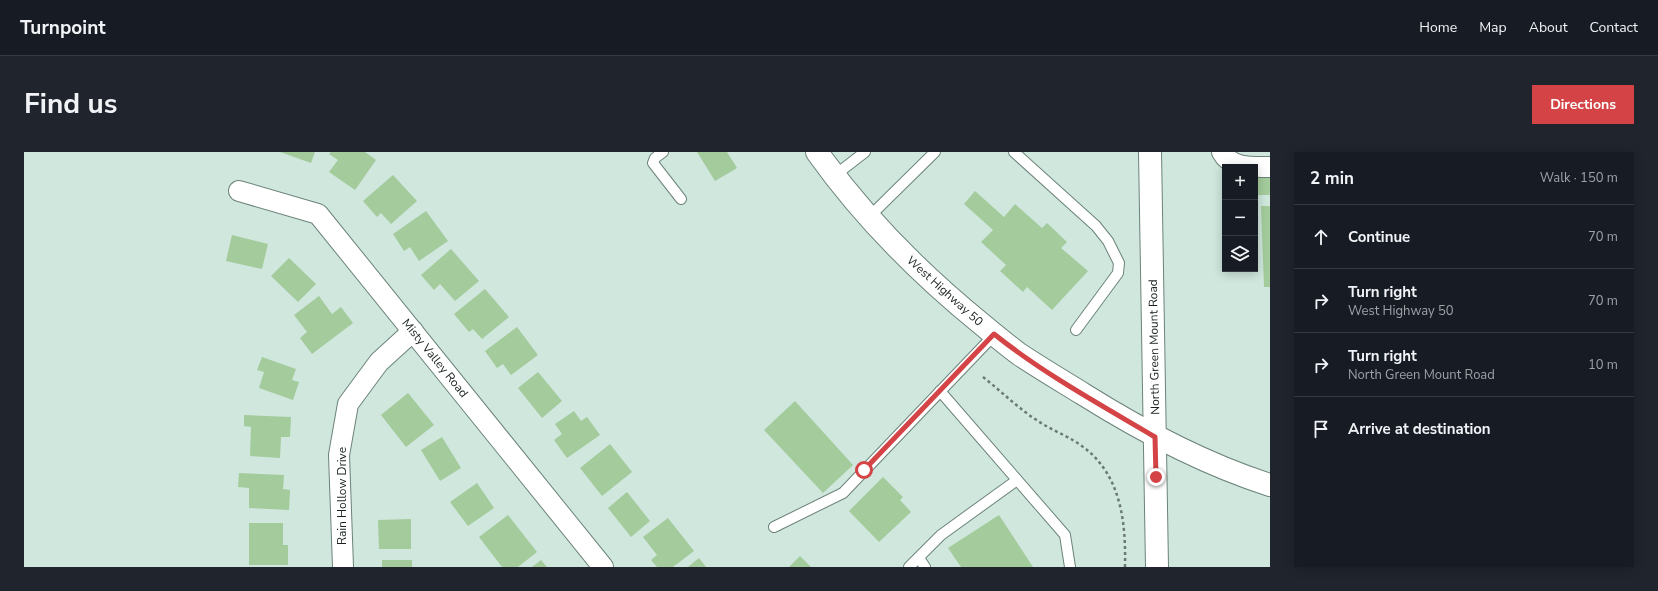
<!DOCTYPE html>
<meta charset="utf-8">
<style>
body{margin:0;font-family:"Nunito Sans",sans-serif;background:#20242c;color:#f1f3f6}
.controls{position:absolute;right:12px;top:12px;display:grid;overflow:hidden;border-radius:0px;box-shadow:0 2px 10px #0003}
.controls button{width:36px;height:36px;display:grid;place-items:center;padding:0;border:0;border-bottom:1px solid #363941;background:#171b24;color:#f1f3f6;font:20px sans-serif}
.stop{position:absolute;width:12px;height:12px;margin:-9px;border:3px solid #d44446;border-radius:50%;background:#fff}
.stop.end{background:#d44446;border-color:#fff;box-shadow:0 1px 4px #0008}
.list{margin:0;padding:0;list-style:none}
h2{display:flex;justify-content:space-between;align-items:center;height:52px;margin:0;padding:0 16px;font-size:17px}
h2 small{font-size:13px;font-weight:400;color:#9ea1a6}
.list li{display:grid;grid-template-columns:26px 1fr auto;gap:12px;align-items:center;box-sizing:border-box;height:64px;padding:0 16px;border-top:1px solid #363941}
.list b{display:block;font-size:15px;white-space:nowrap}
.list p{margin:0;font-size:13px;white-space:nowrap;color:#9ea1a6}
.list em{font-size:13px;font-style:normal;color:#9ea1a6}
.icon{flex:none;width:22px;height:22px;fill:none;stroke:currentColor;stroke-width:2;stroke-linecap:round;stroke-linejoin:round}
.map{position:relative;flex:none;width:1246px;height:415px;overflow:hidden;border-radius:0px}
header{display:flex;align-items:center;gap:24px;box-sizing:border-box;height:56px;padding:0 20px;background:#171b24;border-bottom:1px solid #363941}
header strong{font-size:19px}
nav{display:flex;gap:22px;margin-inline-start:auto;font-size:14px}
.intro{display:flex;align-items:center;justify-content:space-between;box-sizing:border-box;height:96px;padding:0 24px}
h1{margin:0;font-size:28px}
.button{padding:10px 18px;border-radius:0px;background:#d44446;color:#fff;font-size:14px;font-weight:700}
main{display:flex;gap:24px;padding:0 24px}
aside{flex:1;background:#171b24;border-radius:0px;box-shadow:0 2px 10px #0003}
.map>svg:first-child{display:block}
</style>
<header>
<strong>Turnpoint</strong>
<nav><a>Home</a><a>Map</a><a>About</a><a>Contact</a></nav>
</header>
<div class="intro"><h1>Find us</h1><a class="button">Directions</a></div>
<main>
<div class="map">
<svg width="1246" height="415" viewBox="0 0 1246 415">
<rect width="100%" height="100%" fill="#cfe7dd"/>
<g fill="#a4cb9c">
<polygon points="256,0 291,0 287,11"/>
<polygon points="307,0 341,0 352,8 331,38 305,20 314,8 305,2"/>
<polygon points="673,0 703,0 713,16 691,29"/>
<polygon points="369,23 393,49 367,72 357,61 353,65 339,49"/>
<rect x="1231" y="24" width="15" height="19"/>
<polygon points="951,39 980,65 991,52 1018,76 1023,71 1043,90 1037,96 1064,119 1028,158 1003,135 999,140 976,119 982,113 957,90 969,78 940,52"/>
<polygon points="1237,54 1246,54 1246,135 1240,135"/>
<polygon points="402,59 424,89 395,109 386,95 380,99 369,82"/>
<polygon points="208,83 244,92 238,117 202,109"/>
<polygon points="427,97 455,129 431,149 416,132 410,138 397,123"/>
<polygon points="265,106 292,132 274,150 247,124"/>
<polygon points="461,137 485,165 458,187 449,177 445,180 430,162"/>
<polygon points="295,144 308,162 317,155 329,171 288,202 276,186 283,180 270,163"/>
<polygon points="493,175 514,203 487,223 479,212 473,216 461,199"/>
<polygon points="238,205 272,217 268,228 275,230 269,248 235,236 240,220 233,218"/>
<polygon points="514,220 538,249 518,266 494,236"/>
<polygon points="384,241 410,273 382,295 357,263"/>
<polygon points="771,249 829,313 799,341 740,278"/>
<polygon points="550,259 557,269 563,265 576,283 543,306 530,288 538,282 531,272"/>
<polygon points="220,263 267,265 266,285 257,285 256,306 226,304 227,275 220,274"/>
<polygon points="418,285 437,316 416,329 397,298"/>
<polygon points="586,292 608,320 578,344 556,316"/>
<polygon points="215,321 260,323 259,337 266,338 265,358 225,356 225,336 214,335"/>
<polygon points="859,325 879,345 876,348 887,360 855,390 825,359"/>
<polygon points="453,331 470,356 444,374 426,350"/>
<polygon points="603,340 626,369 607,385 584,356"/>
<polygon points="484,363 513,400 494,415 478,415 455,385"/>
<polygon points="975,363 1009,415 937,415 924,396"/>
<polygon points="644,366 670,399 649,415 633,415 627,408 633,403 619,385"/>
<polygon points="387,367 387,397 355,397 354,368"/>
<polygon points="225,371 259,371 259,393 264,393 264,413 225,413"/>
<polygon points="776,404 787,415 765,415"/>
<polygon points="675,406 682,415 664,415"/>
<rect x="358" y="408" width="30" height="7"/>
<polygon points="517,408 523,415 508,415"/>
</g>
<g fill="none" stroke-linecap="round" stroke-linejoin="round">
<defs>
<g id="lane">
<polyline points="639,0 631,6 629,11 657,47"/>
<polyline points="990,0 1072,74 1084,89 1095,111 1094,121 1052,178"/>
<polyline points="810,24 841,0"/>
<polyline points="845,65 911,0"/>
<polyline points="916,239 1041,383 1046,415"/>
<polyline points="750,375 819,341 971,182"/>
<polyline points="895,406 901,415"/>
<polyline points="885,415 917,383 993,328"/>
</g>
<g id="street">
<path d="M1198 0C1207 17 1229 15 1246 15"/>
<polyline points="215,39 294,62 579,415"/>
<polyline points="319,415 315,303 324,252 355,210 389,179"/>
</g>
<g id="secondary">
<path d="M793 0C840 66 897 123 960 174 971 183 983 193 995 202 1016 216 1038 229 1059 242 1118 279 1180 312 1246 333"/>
<polyline points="1126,0 1133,415"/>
</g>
</defs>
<use href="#lane" stroke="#6c837a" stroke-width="12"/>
<use href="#street" stroke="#6c837a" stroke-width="22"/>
<use href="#secondary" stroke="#6c837a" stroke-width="24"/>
<path stroke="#6b7a74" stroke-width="2.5" stroke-dasharray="3 3" stroke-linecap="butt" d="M959 225C978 240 995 257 1014 269 1027 278 1042 283 1055 292 1097 320 1102 369 1101 415"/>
<use href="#lane" stroke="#fff" stroke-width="10"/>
<use href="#street" stroke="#fff" stroke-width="20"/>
<use href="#secondary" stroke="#fff" stroke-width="22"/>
</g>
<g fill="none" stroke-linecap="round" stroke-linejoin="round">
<path stroke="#d44446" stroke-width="5" d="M840 318 970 182C1020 222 1077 253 1131 285L1132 325"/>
</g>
<g text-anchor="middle" stroke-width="3" stroke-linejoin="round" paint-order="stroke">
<g font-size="12" fill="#18211e" stroke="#fff">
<text transform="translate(921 139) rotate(42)" y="4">West Highway 50</text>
<text transform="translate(1130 195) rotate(-91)" y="4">North Green Mount Road</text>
<text transform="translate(411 206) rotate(51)" y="4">Misty Valley Road</text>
<text transform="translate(318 344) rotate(-90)" y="4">Rain Hollow Drive</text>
</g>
</g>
</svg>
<div class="controls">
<button>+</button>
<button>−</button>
<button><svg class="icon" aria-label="layers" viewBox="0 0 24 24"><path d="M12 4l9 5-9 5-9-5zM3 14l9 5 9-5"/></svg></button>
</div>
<div class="stop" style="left:840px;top:318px"></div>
<div class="stop end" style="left:1132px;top:325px"></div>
</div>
<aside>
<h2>2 min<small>Walk · 150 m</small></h2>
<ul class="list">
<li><svg class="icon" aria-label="ahead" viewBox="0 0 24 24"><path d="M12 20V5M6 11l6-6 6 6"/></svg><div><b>Continue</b></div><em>70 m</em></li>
<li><svg class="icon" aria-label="right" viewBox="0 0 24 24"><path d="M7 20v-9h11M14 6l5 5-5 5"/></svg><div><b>Turn right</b><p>West Highway 50</p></div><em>70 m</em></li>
<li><svg class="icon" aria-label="right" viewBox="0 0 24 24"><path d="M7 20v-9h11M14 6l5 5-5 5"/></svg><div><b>Turn right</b><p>North Green Mount Road</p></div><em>10 m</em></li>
<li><svg class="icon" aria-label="arrive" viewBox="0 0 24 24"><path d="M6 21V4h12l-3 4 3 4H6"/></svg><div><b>Arrive at destination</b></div></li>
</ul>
</aside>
</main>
